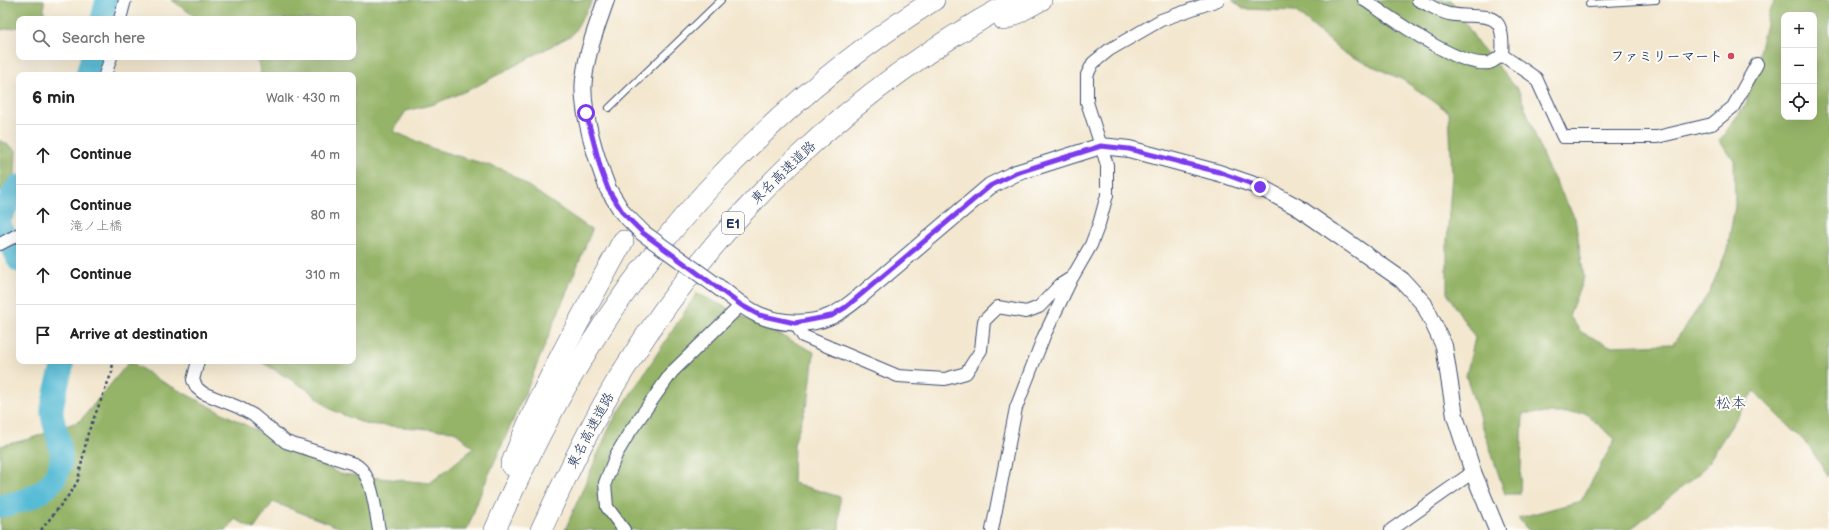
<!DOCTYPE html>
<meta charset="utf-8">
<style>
body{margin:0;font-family:"Balsamiq Sans","Klee One",sans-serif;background:#f2f2f2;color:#222}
.controls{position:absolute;right:12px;top:12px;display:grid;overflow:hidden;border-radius:8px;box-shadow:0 4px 16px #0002}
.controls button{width:36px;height:36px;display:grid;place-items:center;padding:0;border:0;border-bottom:1px solid #e0e0e0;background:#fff;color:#222;font:20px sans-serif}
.stop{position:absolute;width:12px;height:12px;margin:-9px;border:3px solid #7c3aed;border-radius:50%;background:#fff}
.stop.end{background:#7c3aed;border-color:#fff;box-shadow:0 1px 4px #0008}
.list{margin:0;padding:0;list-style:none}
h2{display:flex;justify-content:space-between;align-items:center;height:52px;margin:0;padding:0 16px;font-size:17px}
h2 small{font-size:13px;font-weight:400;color:#767676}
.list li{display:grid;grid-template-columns:26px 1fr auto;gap:12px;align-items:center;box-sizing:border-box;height:60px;padding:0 16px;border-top:1px solid #e0e0e0}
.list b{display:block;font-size:15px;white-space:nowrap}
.list p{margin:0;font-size:13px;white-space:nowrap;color:#767676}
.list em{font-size:13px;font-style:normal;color:#767676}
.icon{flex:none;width:22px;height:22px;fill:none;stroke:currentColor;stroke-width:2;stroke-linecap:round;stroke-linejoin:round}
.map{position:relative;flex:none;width:1829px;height:530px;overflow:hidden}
.search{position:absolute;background:#fff;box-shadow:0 4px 16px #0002;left:16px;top:16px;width:340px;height:44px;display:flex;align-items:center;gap:10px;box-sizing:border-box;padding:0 14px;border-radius:8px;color:#767676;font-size:15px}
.panel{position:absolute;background:#fff;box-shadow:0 4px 16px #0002;left:16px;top:72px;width:340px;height:292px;border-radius:8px}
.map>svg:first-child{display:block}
</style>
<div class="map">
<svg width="1829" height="530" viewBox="0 0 1829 530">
<rect width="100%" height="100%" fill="#fdfcf7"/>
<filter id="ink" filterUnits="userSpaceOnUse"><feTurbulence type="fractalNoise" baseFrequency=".025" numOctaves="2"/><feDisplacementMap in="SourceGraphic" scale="8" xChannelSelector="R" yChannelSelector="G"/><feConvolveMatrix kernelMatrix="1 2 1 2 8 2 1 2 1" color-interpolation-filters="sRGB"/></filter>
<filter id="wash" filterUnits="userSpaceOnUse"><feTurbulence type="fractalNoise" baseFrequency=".012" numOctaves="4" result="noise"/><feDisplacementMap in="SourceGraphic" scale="16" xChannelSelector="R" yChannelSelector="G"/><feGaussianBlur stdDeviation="0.9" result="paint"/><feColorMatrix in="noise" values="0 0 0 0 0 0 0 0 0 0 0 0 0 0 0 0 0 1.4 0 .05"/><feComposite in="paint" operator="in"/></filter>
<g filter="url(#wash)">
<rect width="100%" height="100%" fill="#f3e7cf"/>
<g fill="#95b468" stroke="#587263" fill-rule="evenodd">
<polygon points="0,0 44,0 44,19 19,19 19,27 0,30"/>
<polygon points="172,0 593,0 572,35 473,88 434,104 406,111 393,131 434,149 505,170 592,230 529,384 482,490 467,530 346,530 273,502 254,529 235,519 227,530 0,530 0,446 29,439 80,421 130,361 157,379 340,474 430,483 474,448 454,431 365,424 332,410 308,390 260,361 353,361 353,75 260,75 259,65 254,57 353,57 353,19 198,19"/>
<path d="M1232 0H1451L1478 43 1519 91 1546 164 1575 218 1584 277 1569 315 1581 332 1610 346 1673 344 1709 293 1727 250 1735 206 1734 160 1719 141 1746 104 1769 12 1775 0H1829V478L1809 446 1754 391 1703 470 1630 530H1528L1518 518 1581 501 1615 439 1585 413H1523L1520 494H1505L1466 376 1475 338 1447 293V240L1452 174 1449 112 1403 80 1344 53 1295 11 1243 9ZM1784 15H1814V117H1784Z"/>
<polygon points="0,140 16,150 15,178 0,193"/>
<polygon points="697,293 814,352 809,397 794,444 793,483 840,497 839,530 565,530 611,424"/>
</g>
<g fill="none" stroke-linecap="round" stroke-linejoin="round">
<g stroke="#56bbd5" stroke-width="23">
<polyline points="102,19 107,0"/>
<polyline points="87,75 92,57"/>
<polyline points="0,219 15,190 19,186"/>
<polyline points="0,225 19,261"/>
<path d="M0 506C27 502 57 491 61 460 63 446 53 427 52 412 52 400 59 379 62 367V361"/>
</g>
</g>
</g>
<g filter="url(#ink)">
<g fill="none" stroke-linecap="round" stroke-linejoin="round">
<defs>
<g id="lane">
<polyline points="1589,4 1656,0"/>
<polyline points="609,108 721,0"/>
</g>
<g id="street">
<path d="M1364 0C1391 17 1458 68 1489 63 1494 62 1499 57 1502 55 1506 5 1483 20 1449 14 1439 12 1428 4 1418 0"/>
<polyline points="120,19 125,0"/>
<polyline points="1502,55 1536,78 1563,137 1657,137 1712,124 1733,107 1757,64"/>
<polyline points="105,75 111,57"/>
<polyline points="0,244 19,234"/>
<polyline points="795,323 803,336 898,376 945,379 966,373 981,350 984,321 998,307 1026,312 1039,307 1060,285 1071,278"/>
<path d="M198 361 193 380 197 388 203 393 238 407 253 415 286 442 354 464C373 472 375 511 379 530"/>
<polyline points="624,530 607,507 605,483 616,455 629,433 672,372 741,305"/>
<polyline points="992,530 1016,408 1044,336 1072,278 1091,245 1099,224 1107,195 1107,165 1087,102 1087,75 1093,63 1109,50 1161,20 1218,0"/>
<polyline points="1391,530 1473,472"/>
</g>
<g id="secondary">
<path d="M606 0C597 26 587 51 584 79 580 109 597 161 608 189"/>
<path d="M721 289C733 298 745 309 759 315 781 324 809 326 831 316 843 311 854 301 864 293L990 186 1016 173 1101 146 1129 149 1219 173 1260 187 1299 208 1402 280 1424 304 1444 346 1455 416 1473 472 1497 530"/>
</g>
<g id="highway">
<polyline points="1004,20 1041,0"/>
<path d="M511 465C541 387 583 314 623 241"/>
<path d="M495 530C518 478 543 426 572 376 659 223 786 94 934 0"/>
<path d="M541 530C567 475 592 420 625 368 721 214 856 85 1016 0"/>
</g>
</defs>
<use href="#lane" stroke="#3b4b6f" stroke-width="8"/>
<use href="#street" stroke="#3b4b6f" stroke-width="14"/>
<use href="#secondary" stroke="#3b4b6f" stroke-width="18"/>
<use href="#highway" stroke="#3b4b6f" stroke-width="22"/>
<polyline stroke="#3b4b6f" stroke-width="2.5" stroke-dasharray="3 3" stroke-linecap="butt" points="41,530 72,491 78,480 88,433 112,372 113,361"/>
<use href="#lane" stroke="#fff" stroke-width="6"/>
<use href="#street" stroke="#fff" stroke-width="12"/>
<use href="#secondary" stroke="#fff" stroke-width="16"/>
<use href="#highway" stroke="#fff" stroke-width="21"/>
<defs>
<polyline id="secondary-bridge" points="608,189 623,213 643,233 721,289"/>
</defs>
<use href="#secondary-bridge" stroke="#3b4b6f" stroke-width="18" stroke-linecap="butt"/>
<use href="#secondary-bridge" stroke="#fff" stroke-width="16"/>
</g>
</g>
<g fill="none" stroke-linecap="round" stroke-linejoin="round" filter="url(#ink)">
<polyline stroke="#7c3aed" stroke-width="5" points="586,113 601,170 608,189 623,213 643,233 741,305 759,315 795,323 831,316 846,307 990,186 1016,173 1101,146 1129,149 1219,172 1260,187"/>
</g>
<circle fill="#d1495b" stroke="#fdfcf7" stroke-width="1.5" cx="1731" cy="56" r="4"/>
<g text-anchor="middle" stroke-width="4" stroke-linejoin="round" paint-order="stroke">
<rect fill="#fdfcf7" stroke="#5f6c8c" stroke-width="1" x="722" y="212" width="22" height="22" rx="3"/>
<g font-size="13" font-weight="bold" fill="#1b2f5e">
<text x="733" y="228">E1</text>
</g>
<g font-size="14" font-weight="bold" fill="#1b2f5e" stroke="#fdfcf7" text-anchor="end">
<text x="1723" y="61">ファミリーマート</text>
</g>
<g font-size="14" fill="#1b2f5e" stroke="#fdfcf7">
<text transform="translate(783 172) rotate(-44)" y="5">東名高速道路</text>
<text transform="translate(590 430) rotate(-62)" y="5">東名高速道路</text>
</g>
<g font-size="15" fill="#1b2f5e" stroke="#fdfcf7">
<text x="1731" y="408">松本</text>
</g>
</g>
</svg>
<div class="controls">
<button>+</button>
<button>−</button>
<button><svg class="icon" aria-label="locate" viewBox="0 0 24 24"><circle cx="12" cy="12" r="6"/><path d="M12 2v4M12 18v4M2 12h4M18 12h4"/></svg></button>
</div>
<div class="stop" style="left:586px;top:113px"></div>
<div class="stop end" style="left:1260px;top:187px"></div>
<div class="search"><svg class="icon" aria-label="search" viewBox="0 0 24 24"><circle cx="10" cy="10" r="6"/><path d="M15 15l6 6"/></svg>Search here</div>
<section class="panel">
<h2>6 min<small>Walk · 430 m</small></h2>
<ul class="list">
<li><svg class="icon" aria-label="ahead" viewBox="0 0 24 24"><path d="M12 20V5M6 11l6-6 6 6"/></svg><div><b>Continue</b></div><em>40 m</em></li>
<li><svg class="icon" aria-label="ahead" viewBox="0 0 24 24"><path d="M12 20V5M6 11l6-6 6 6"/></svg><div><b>Continue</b><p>滝ノ上橋</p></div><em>80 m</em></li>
<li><svg class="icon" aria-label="ahead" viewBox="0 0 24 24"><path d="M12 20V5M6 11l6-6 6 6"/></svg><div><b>Continue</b></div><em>310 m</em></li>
<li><svg class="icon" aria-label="arrive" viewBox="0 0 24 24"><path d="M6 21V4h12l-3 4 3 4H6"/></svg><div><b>Arrive at destination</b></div></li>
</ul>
</section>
</div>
